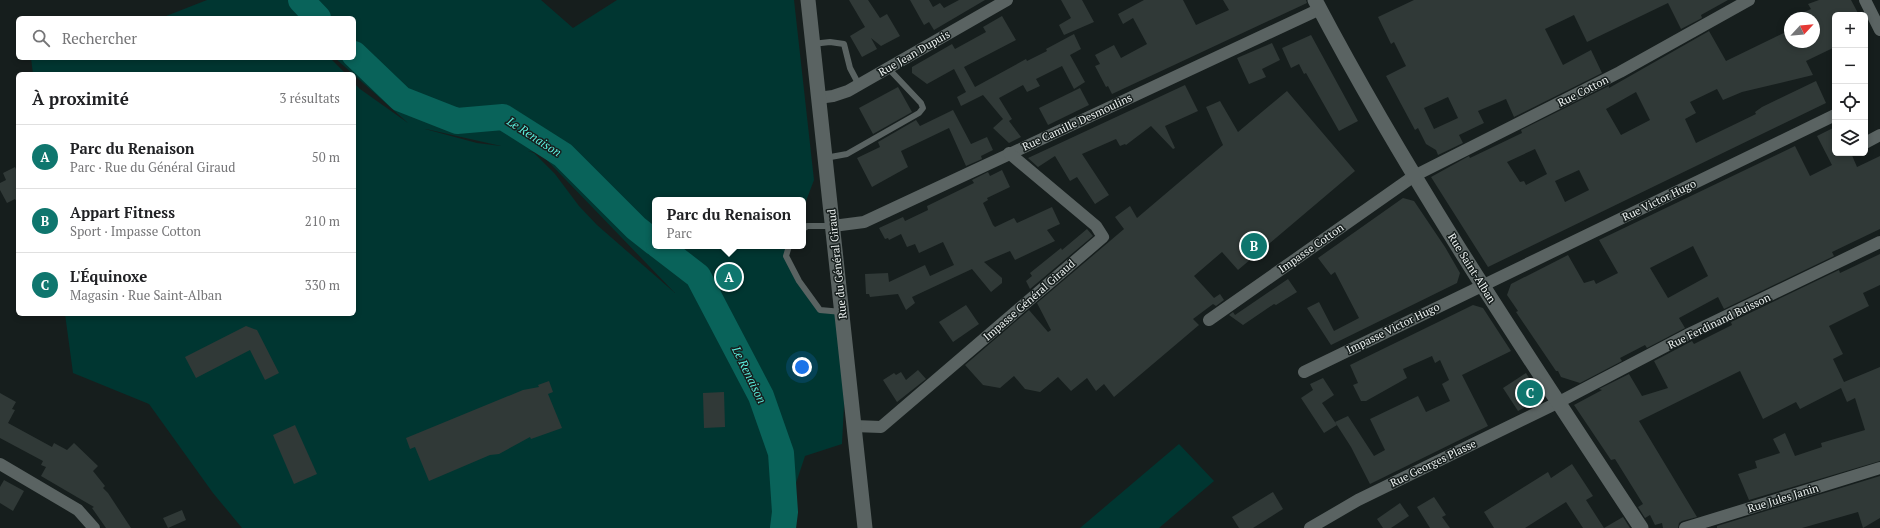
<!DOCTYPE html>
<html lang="fr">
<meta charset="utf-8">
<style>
body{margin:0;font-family:"PT Serif",serif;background:#f6f6f6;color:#202124}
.controls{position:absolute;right:12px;top:12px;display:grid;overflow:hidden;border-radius:6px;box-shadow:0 2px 6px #0003}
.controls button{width:36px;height:36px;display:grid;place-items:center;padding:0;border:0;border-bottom:1px solid #e0e0e0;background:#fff;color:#202124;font:20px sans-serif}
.compass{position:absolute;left:1784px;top:12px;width:36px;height:36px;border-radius:50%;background:#fff;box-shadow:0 2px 6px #0003;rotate:64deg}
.you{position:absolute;left:802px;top:367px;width:14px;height:14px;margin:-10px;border:3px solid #fff;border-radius:50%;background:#1a73e8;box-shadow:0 0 0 6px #1a73e833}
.badge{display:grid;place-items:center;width:26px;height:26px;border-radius:50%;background:#0f766e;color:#fff;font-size:13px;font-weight:700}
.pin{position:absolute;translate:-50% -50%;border:2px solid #fff;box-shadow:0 1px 4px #0006}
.popup{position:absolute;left:652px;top:197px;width:154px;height:52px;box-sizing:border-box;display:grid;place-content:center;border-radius:6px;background:#fff;filter:drop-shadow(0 1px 3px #0005);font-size:13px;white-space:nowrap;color:#757577}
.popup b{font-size:15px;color:#202124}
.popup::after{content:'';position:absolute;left:50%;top:100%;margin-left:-8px;border:8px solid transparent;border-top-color:#fff}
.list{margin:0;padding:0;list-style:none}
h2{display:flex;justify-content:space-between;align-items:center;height:52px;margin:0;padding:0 16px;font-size:17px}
h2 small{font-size:13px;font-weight:400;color:#757577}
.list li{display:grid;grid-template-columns:26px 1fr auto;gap:12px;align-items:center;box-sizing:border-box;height:64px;padding:0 16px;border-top:1px solid #e0e0e0}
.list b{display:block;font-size:15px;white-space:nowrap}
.list p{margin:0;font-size:13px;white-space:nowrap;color:#757577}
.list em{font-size:13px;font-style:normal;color:#757577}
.icon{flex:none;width:22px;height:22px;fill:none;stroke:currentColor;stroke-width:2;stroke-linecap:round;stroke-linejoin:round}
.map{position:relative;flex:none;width:1880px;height:528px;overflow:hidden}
.search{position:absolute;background:#fff;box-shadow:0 2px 6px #0003;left:16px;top:16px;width:340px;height:44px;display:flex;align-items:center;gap:10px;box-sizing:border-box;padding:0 14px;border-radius:6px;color:#757577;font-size:15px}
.panel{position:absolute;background:#fff;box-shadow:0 2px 6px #0003;left:16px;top:72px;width:340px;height:244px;border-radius:6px}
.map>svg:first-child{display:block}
</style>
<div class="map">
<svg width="1880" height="528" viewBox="0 0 1880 528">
<rect width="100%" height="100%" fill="#161e1d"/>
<g fill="#003631" fill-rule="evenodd">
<path d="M207 0H541L573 28 617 0H794L814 180 803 209V200H655V246H790L786 256 818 310 842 313 844 405 842 444 805 456 781 528H242L213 493 149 404 73 373 65 314H354V83L360 89 408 123 335 58H354V18H161ZM425 129H426L501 146 477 143ZM528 151 540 153 675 293 597 225 579 206 555 174 534 153Z"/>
<polygon points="31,58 330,58 346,74 33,74"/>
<polygon points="1179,444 1214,481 1159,528 1080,528"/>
</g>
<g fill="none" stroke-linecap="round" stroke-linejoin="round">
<g stroke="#09635a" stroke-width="26">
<polyline points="301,0 318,18"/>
<polyline points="354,54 401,99 457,121 503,117 563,155 636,228 655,243"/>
<polyline points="659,246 698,276 761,396 781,453 785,512 783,528"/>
</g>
</g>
<g fill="#303937" fill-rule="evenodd">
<polygon points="849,0 868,0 880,18 887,14 900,36 881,46 871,38 877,49 862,57 850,36 865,27"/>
<polygon points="910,0 929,0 933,7 940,3 944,8 959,0 985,0 934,30 929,22 924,25"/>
<polygon points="1061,0 1082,0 1094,22 1064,35 1059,25 1071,18"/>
<polygon points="1144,0 1183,0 1196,25 1229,10 1223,0 1306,0 1307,3 1112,94 1108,86 1106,87 1095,66 1100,64 1095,55 1114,45 1121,58 1147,44 1133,18 1123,24 1118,14"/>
<path d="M1414 0H1728L1701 15 1702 18 1681 29 1668 3 1587 42 1574 15 1545 29 1563 65 1591 50 1602 73 1514 117 1506 99 1478 111 1484 123 1459 135 1463 143 1438 155 1436 150 1426 144 1418 128 1415 130 1386 76 1406 66 1394 42 1391 44 1378 17ZM1448 97 1458 118 1434 129 1424 108Z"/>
<path d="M1819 0H1851L1859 15H1835V47L1806 61 1813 75 1742 92 1723 100 1717 89 1690 102 1696 113 1685 119 1696 143 1756 114 1755 112 1762 107 1816 81 1826 103 1488 267 1431 177 1469 156 1470 158 1522 133 1521 130 1609 86V88L1709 31 1726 61 1790 30V42H1814L1815 18H1792L1811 9 1808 4ZM1636 92 1650 120 1621 135 1606 109ZM1535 149 1547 174 1526 185 1524 181 1520 182 1507 162ZM1579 170 1589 190 1565 202 1555 181Z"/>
<polygon points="1002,16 1016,40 964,67 975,87 1026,59 1027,61 1047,51 1046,49 1074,34 1081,49 1070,55 1085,82 1074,89 1062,66 1036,79 1040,86 1027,92 1023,85 999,98 1012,119 1009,121 1021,137 1009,143 993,128 1003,119 983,95 961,106 957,97 966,92 954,69 927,84 912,73 912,67 952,44 955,49 986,32 983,27"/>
<polygon points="1311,35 1358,121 1339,131 1306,73 1304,74 1299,64 1291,68 1282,48"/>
<polygon points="1272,43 1280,60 1262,69 1266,77 1249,84 1237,58"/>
<polygon points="1185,85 1198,111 1165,126 1175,148 1173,149 1151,126 1126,145 1125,144 1120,146 1116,139 1082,154 1109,195 1095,204 1077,177 1070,181 1055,156 1038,167 1028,158"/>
<polygon points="898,87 912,112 873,134 859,108"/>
<polygon points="1080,88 1089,105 1048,125 1039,108"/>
<polygon points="1287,91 1355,171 1238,270 1222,252 1194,276 1214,298 1220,294 1224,300 1216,306 1213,304 1193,319 1199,325 1114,397 1104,384 1096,391 1087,378 1071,391 1058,377 1040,392 1025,389 1014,376 1000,388 983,385 965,365 1029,310 1048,332 1051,330 1037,303 1124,229 1115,217 1130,206 1137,218 1223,145 1206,107 1220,101 1238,132"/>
<polygon points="953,110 971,144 987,137 993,150 981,156 982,159 966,166 949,128 901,151 908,167 872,187 857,158 880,147 878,142 916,120 920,126"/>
<path d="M1835 127V153H1851L1857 167 1880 156V229L1832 252 1834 256 1724 309 1718 297 1679 318 1685 328 1647 348 1645 345 1620 358 1622 361 1580 383 1561 377 1558 371H1556L1516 312 1518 311 1507 295 1511 284 1568 255 1584 283 1594 280 1596 284 1618 273 1599 240 1795 146 1810 176 1832 165 1817 136ZM1693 246 1708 276 1668 298 1650 268Z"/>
<polygon points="15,167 18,173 18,204 15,199 7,203 0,190 0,183 6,180 3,173"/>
<polygon points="1002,170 1010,187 987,198 988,200 983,203 993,225 995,227 1014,218 1017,223 1052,207 1060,224 1047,230 1055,241 1015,260 1010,251 984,262 1002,278 1002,283 991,292 972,269 912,297 915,303 906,310 898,294 870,297 869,294 866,294 865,274 888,273 889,282 925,265 930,276 954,265 943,242 919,253 915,244 907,247 901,234 889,240 888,238 885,239 879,228 903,217 905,221 928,210 927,206 974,183 972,180 988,172 990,176"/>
<polygon points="1403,198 1414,201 1445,247 1460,273 1457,283 1331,345 1307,308 1319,302 1334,331 1359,318 1335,272 1331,275 1318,258"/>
<polygon points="1087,229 1093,236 1030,289 1026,281 1032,276 1030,273 1061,248 1062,250"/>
<polygon points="1880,254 1880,285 1863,293 1869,306 1829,326 1843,354 1833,359 1844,382 1880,367 1880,461 1749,500 1738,474 1757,468 1755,461 1780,453 1773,439 1785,433 1795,456 1822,447 1821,443 1865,430 1855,398 1847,402 1841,388 1800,409 1796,402 1763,419 1740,371 1639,421 1697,517 1682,521 1679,523 1678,528 1663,528 1662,523 1655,525 1650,515 1645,518 1638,507 1643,504 1615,459 1611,460 1574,405 1602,390 1599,389 1629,374 1642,396 1668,388 1654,361 1692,341 1694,344 1732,325 1731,322 1839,270 1840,273"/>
<polygon points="1288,279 1297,292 1276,305 1274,304 1243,325 1229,315 1233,312 1235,315"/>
<polygon points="966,305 979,324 953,342 939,322"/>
<polygon points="1473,305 1483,308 1511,351 1462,375 1488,426 1370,484 1351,447 1335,422 1348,416 1374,456 1385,450 1370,419 1418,396 1426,412 1450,401 1442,384 1449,380 1440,360 1435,363 1432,356 1403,369 1407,378 1366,401 1361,401 1353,385 1358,383 1350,365"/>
<polygon points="246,326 257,330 279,373 265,380 250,350 196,378 185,357"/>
<polygon points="918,370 926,379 897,402 883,380 894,373 896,375 901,372 906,380"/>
<polygon points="1526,373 1538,392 1535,402 1518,411 1503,388"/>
<polygon points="1323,378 1334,395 1322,403 1337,425 1324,433 1301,398 1313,390 1310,384"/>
<polygon points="549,381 553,392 548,394 562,428 531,439 530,437 499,454 490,455 429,481 415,447 410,449 406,438 523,390 539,387 538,385"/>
<polygon points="724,392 725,427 704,428 703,393"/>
<polygon points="0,393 16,402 12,409 15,410 8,423 52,447 54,443 67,450 74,443 98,466 93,471 105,486 103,488 108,493 131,528 106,528 92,508 94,507 41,476 46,467 41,465 43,461 0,438"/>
<polygon points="295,425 317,474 294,484 273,435"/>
<polygon points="1572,464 1593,496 1586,500 1604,528 1583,528 1566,502 1525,528 1494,528 1484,512 1548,472 1551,478"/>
<polygon points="1880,476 1880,518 1863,528 1858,512 1802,528 1717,528 1717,526"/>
<polygon points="4,480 24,491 13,511 0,503 0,487"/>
<polygon points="1273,492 1283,509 1253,528 1239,528 1232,517"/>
<polygon points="1434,497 1446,515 1442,517 1450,528 1430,528 1417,507"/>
<polygon points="1400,503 1409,516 1391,528 1383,528 1377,519"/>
<polygon points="182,510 186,520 168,528 163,518"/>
<polygon points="1623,517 1630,528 1604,528"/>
</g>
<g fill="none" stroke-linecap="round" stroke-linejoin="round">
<g stroke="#5a6362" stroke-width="6">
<polyline points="812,44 830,42 844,44 850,68 859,85"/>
<polyline points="825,158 847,154 919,113 923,108 921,103 888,68"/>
<polyline points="803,229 807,226 833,226"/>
<polyline points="789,246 786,256 799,281 820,310 842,312"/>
</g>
<g stroke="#5a6362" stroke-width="12">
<polyline points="1865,0 1880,30"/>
<polyline points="818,98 833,96 848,91 1007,0"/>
<polyline points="1865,143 1880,135"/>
<polyline points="833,226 864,222 1320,9"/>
<polyline points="1209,320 1414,176 1620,72 1749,0"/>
<polyline points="1304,372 1835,115"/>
<polyline points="854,426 881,427 1103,237 1096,226 1009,153"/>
<polyline points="0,464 78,510 94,528"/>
<polyline points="1310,528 1358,500 1559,402 1687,335 1880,242"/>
<polyline points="1685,528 1880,468"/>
</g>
<g stroke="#5a6362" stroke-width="15">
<polyline points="808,0 865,528"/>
<path d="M1315 0C1411 183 1527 355 1641 528"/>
</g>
</g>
<g text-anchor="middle" stroke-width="3" stroke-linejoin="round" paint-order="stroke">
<g font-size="11" fill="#ecf1f0" stroke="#161e1d">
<text transform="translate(914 53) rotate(-30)" y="4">Rue Jean Dupuis</text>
<text transform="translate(1583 91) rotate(-27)" y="4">Rue Cotton</text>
<text transform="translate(1077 122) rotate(-25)" y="4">Rue Camille Desmoulins</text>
<text transform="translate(1659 200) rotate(-26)" y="4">Rue Victor Hugo</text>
<text transform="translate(1311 248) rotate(-35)" y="4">Impasse Cotton</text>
<text transform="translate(837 264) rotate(-96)" y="4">Rue du Général Giraud</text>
<text transform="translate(1472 268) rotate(58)" y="4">Rue Saint-Alban</text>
<text transform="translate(1029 300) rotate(-41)" y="4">Impasse Général Giraud</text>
<text transform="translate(1719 321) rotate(-26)" y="4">Rue Ferdinand Buisson</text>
<text transform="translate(1393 328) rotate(-26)" y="4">Impasse Victor Hugo</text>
<text transform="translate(1433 463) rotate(-26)" y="4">Rue Georges Plasse</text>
<text transform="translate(1783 498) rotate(-17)" y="4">Rue Jules Janin</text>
</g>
<g font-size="12" font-style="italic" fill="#5beddc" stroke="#161e1d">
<text transform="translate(534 137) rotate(33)" y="4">Le Renaison</text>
<text transform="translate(749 375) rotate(64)" y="4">Le Renaison</text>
</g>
</g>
</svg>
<div class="controls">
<button>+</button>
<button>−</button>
<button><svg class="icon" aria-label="locate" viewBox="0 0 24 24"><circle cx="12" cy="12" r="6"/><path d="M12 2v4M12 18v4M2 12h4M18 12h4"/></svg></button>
<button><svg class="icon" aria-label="layers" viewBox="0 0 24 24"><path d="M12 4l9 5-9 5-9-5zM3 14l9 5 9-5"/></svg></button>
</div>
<svg class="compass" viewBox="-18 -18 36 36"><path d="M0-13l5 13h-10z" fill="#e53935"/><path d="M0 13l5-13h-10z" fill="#757577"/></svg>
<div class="you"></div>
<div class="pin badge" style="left:729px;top:277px">A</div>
<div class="popup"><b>Parc du Renaison</b>Parc</div>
<div class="pin badge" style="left:1254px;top:246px">B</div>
<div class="pin badge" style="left:1530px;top:393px">C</div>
<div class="search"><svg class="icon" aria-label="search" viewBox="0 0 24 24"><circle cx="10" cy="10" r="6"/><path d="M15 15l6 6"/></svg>Rechercher</div>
<section class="panel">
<h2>À proximité<small>3 résultats</small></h2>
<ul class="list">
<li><span class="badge">A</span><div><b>Parc du Renaison</b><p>Parc · Rue du Général Giraud</p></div><em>50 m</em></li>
<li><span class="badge">B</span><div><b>Appart Fitness</b><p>Sport · Impasse Cotton</p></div><em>210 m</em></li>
<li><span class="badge">C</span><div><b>L'Équinoxe</b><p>Magasin · Rue Saint-Alban</p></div><em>330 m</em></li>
</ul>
</section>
</div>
